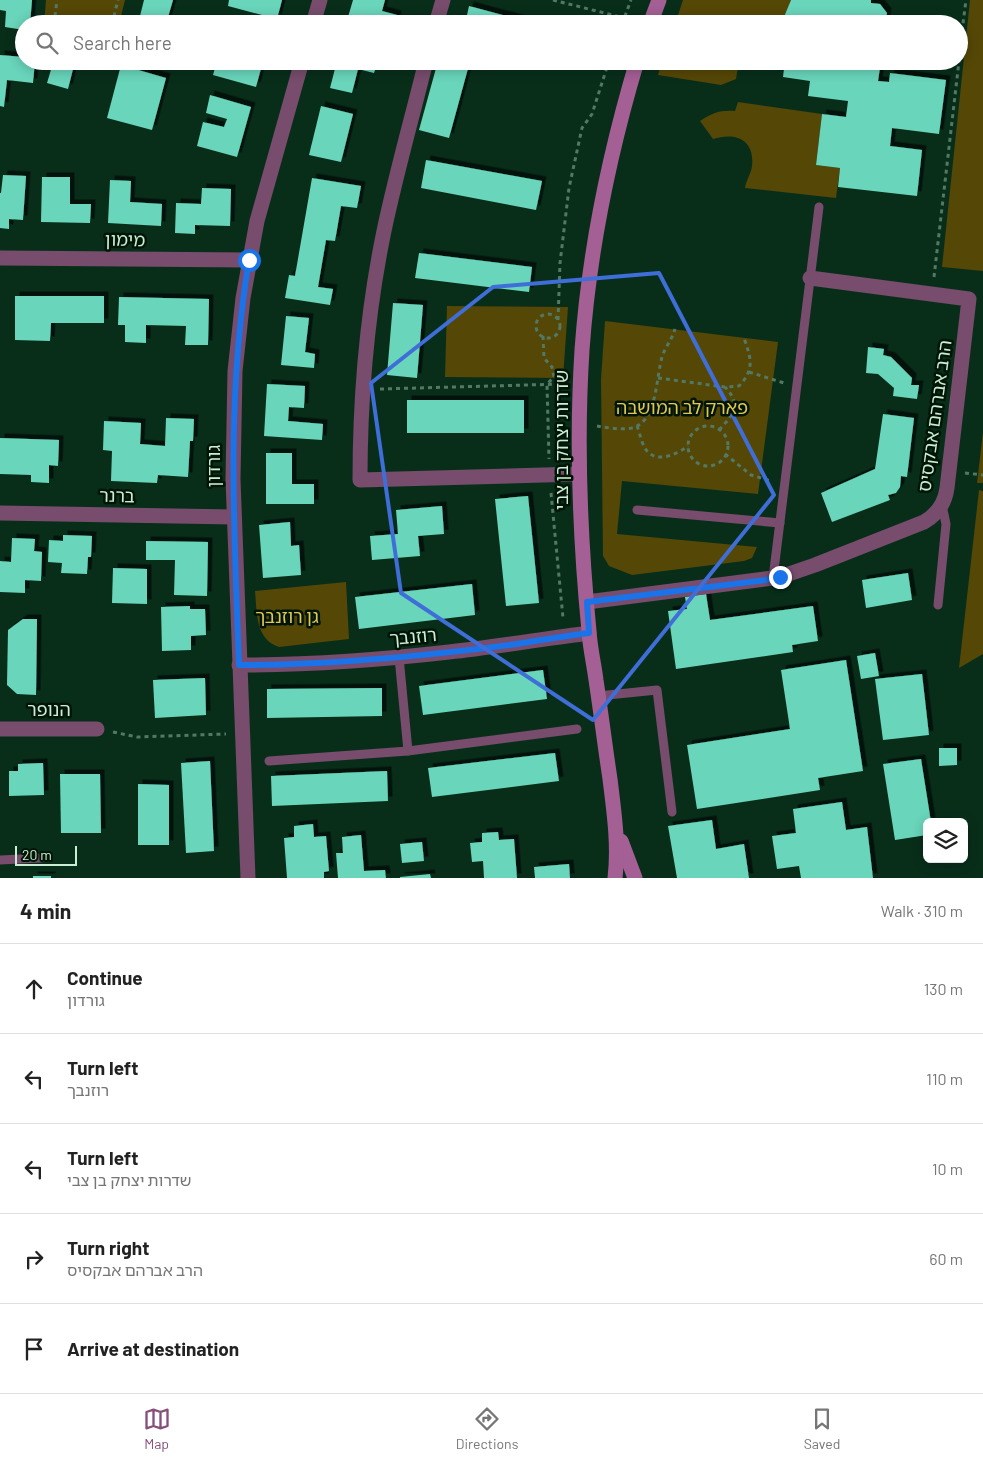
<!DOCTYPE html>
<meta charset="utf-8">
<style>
body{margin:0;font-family:Barlow,"Noto Sans Hebrew",sans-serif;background:#f6f6f6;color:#222}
.controls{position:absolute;right:15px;bottom:15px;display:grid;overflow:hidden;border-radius:8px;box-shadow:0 2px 12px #0003}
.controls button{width:45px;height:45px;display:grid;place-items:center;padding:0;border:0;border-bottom:1px solid #e0e0e0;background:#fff;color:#222;font:25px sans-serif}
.scale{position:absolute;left:15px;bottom:12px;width:62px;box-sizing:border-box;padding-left:5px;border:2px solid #caedd6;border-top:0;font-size:14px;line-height:18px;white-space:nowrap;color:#caedd6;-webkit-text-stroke:4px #001506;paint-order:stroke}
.stop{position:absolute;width:15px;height:15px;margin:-11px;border:4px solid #1a73e8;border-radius:50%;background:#fff}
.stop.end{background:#1a73e8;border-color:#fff;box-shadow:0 1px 5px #0008}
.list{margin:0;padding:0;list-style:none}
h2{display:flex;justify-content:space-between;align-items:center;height:65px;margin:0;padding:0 20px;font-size:21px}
h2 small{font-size:16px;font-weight:400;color:#767676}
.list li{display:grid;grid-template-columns:32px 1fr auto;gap:15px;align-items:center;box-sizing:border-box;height:90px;padding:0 20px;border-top:1px solid #e0e0e0}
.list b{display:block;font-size:19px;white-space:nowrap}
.list p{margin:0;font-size:16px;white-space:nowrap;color:#767676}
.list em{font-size:16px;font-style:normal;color:#767676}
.icon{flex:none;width:28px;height:28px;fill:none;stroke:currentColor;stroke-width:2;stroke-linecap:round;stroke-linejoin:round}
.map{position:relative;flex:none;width:983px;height:878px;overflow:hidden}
.search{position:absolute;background:#fff;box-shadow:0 2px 12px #0003;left:15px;right:15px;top:15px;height:55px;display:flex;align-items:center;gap:12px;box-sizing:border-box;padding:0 18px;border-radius:28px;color:#767676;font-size:19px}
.sheet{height:515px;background:#fff}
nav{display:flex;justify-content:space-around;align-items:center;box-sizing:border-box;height:70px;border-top:1px solid #e0e0e0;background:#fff;font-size:14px;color:#767676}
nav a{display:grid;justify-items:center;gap:2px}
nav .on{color:#854f79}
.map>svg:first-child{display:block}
</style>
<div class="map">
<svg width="983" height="878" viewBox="0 0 983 878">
<defs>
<filter id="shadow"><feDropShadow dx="4.5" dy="-4.5" stdDeviation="0" flood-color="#0009"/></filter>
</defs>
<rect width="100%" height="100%" fill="#082e1a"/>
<g fill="#554706">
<polygon points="46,0 125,0 119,24 44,24"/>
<polygon points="683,0 791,0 781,24 675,24"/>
<polygon points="970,0 983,0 983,271 942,267"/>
<polygon points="82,61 109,61 107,68"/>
<polygon points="662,61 739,61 736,79 721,85 658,75"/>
<path d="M738 102 822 114 816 165 840 168 836 198 745 188C746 180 751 174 752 166 755 139 735 132 713 139L700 121C712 113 720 110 735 111Z"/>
<polygon points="447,306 568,307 563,378 445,377"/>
<polygon points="605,321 778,342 758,494 622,481 617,534 757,547 752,558 744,561 632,575 609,566 603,556 601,379"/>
<polygon points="983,432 983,483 977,483"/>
<polygon points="979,490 983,491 983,654 959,668"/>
<path d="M346 582 349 639 279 647C255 639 257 612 255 591Z"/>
</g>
<g fill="#69d5bb" filter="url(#shadow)">
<polygon points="0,0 32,0 30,24 24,24 24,30 5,27 6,11 0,10"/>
<polygon points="144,0 173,0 166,24 138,24"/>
<polygon points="229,0 282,0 277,19 228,6"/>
<polygon points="353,0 385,0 382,11 397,15 395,24 346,24"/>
<polygon points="791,0 871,0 871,3 880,4 887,13 885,24 781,24"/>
<polygon points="469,6 533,23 533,24 465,24"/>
<polygon points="0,55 24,57 24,61 35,61 33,83 7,80 4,107 0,106"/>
<polygon points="217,61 263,61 256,87 213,75"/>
<polygon points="337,61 378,61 374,73 358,69 352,93 330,88"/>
<polygon points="438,61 470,61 449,138 419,130"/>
<polygon points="566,61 577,61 576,65"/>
<polygon points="785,61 881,61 878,81 889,82 890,73 946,80 939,134 892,128 890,146 922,150 917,196 838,187 840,168 816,165 822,114 846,117 848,101 808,96 810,81 783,77"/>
<polygon points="53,63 73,69 68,89 47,83"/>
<polygon points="121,65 166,78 152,130 107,118"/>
<polygon points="210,95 251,107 237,157 197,146 203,122 224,127 227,119 206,113"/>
<polygon points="321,106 353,114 341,162 309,155"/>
<polygon points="426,160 542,181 536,210 421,188"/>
<polygon points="3,175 26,176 23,220 9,219 9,229 0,228 0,193 1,193"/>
<polygon points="42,177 70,177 70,204 91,204 90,223 41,222"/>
<polygon points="312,178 361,186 357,208 341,206 335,241 326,240 318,287 333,289 330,305 285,298 289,275 295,276"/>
<polygon points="110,180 131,181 130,202 162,204 161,226 108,223"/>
<polygon points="202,188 231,189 230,226 195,225 195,234 175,233 176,203 201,204"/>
<polygon points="419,253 532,267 529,292 415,278"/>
<polygon points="15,296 104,296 104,323 51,323 50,341 15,340"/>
<polygon points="119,297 209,299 208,345 185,345 186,326 146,325 146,343 125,342 125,325 118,325"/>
<polygon points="393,303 423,305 417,378 387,375"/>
<polygon points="286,316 309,318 305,352 315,354 314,368 281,365"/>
<polygon points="868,347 884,349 883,355 891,357 912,378 911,385 919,385 917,399 893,396 894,388 878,374 866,373"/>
<polygon points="267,384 305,386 304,408 289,407 288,421 323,424 322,440 264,436"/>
<rect x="407" y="400" width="117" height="33"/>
<polygon points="883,414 914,418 907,477 901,476 900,487 896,493 888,495 890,500 832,522 821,493 875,469"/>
<polygon points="166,418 194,419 193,441 190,441 188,477 158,475 157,483 111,481 112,451 103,450 104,421 141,423 140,444 165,446"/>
<polygon points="0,438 59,440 58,466 49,465 49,483 31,482 31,475 0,474"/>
<polygon points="266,453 292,453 292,484 314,484 314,504 266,504"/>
<polygon points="528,496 539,603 506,606 495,499"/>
<polygon points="442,506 444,534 418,536 420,556 372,560 370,536 398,534 396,510"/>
<polygon points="290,522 291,546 299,545 301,575 263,578 259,525"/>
<polygon points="63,535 92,536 91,557 88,557 87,574 61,573 62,563 48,562 49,540 63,541"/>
<polygon points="12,538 35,539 34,551 42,552 41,581 25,580 25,593 0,592 0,561 11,562"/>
<polygon points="146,541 208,542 207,596 174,595 175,560 146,560"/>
<polygon points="113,568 147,569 147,604 112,603"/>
<polygon points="908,573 912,600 866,608 862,580"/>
<polygon points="472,584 475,615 359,629 355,597"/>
<polygon points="706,594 710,620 813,606 818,641 792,645 793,652 676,669 668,611 687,609 685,597"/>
<polygon points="190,606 190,609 205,609 206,635 191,636 191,650 162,651 161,607"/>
<polygon points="23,619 37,619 36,695 17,694 7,685 8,630"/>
<polygon points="875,653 879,676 861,679 857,656"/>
<polygon points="846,660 863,771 818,778 820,790 697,809 687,745 790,729 781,670"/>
<polygon points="543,670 547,699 423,715 419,686"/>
<polygon points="922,674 929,735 883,740 875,679"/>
<polygon points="205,678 206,715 155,718 153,680"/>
<polygon points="382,688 382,716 267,718 267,689"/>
<polygon points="939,748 957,748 957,765 939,766"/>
<polygon points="555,753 559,781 432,797 428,768"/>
<polygon points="921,759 931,822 927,822 927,835 895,840 883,764"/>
<polygon points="210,761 214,851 186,853 181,763"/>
<polygon points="43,763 44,795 9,796 9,771 18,771 18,764"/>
<polygon points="387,771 388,801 272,806 271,776"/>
<polygon points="60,774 100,774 101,833 61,833"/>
<polygon points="138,784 169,785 169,845 138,845"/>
<polygon points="842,802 846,830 867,827 873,878 801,878 799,866 777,869 772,836 796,833 793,809"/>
<polygon points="712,820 716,849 744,844 749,878 677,878 668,826"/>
<polygon points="313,824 314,837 326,836 329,871 324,872 324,878 287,878 284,838 294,837 294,826"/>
<polygon points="498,832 499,840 514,839 517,878 484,878 483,861 472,862 470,843 482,842 482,833"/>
<polygon points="361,835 364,871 385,870 386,878 338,878 336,853 343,853 342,837"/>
<polygon points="422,842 424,861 402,863 400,844"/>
<polygon points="569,864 570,878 535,878 534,867"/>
<polygon points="430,874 431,878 400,878 400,877"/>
<rect x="33" y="876" width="18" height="2"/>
</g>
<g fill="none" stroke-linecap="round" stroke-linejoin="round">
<g stroke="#537863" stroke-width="3" stroke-dasharray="4 4" stroke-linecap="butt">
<polyline points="553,0 624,18"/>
<polyline points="54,24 57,0"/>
<polyline points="112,24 118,0"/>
<polyline points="622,24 631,0"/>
<polyline points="959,55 966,0"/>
<polyline points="934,277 959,61"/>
<circle cx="548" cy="326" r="12"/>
<polyline points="558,320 560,263 569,188 582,128 592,114 609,61"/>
<polyline points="543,336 544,358 552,367 554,377 547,384 549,459"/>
<polyline points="749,372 784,383"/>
<path d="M658 378 725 387 739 386C755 369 751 358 744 338"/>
<polyline points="380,389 564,384"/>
<path d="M597 426C608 428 621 430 632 428 657 422 656 378 662 357 665 347 672 340 675 329"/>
<path d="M637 426C640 433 642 447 648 452 659 463 677 454 688 446"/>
<circle cx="708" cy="446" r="20"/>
<path d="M719 430C734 414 742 405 725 387"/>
<polyline points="725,454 751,475 771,481"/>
<polyline points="965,473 983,475"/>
<polyline points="551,493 563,618"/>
<polyline points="113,732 137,737 226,734"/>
</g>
<g stroke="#774c6c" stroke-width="9">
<polyline points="637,510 780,523"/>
<polyline points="773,578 819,207"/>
<polyline points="938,605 946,524 942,505"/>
<polyline points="399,657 408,751"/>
<polyline points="598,696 657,690 672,812"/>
<polyline points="269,761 408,751 577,729"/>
<polyline points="0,860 41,858"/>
</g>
<g stroke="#774c6c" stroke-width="15">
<polyline points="313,24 320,0"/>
<polyline points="436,24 443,0"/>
<path d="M426 61C412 118 396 174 384 231 367 313 360 396 360 480L579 474"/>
<polyline points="0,258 249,260"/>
<polyline points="0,513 234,517"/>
<path d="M587 602 780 577 815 565 924 522C938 514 945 503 947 488L969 299 810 278"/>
<path d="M239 665C309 665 379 660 449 652 496 647 542 639 589 633"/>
<polyline points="0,729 97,729"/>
<polyline points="248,878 233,479 235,371 243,298 257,221 302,61"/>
</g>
<g stroke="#a45f94" stroke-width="15">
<polyline points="650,24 659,0"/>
<polyline points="621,841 635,878"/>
<path d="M615 878C619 845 614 812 610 779 605 746 601 713 596 680 594 664 590 648 589 631 580 538 576 444 582 350 589 251 609 155 637 61"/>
</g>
</g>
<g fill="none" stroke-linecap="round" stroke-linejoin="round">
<path stroke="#1a73e8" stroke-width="6" d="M249 260C226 397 234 527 239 665 332 665 425 656 517 644 541 640 565 636 589 633L587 602 766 580 780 577"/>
</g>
<path fill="none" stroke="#406ed8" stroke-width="4" stroke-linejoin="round" d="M659 273 774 495 593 720 401 593 371 383 493 287Z"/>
<g text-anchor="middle" stroke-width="5" stroke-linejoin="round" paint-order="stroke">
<g font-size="18" fill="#caedd6" stroke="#001506">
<text transform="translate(125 240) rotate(1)" y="6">מימון</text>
<text transform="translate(935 416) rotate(-82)" y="6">הרב אברהם אבקסיס</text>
<text transform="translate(562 440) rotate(-90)" y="6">שדרות יצחק בן צבי</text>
<text transform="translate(214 466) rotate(-90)" y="6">גורדון</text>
<text transform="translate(117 496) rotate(1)" y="6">ברנר</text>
<text transform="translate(413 637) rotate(-5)" y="6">רוזנבך</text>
<text x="49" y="716">הנופר</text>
</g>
<g font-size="18" fill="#e1c652" stroke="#001506">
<text x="682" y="414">פארק לב המושבה</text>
<text x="287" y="623">גן רוזנבך</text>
</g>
</g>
</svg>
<div class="controls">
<button><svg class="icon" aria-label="layers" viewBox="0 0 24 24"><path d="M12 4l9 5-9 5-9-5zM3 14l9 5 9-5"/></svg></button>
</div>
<div class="scale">20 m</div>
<div class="stop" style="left:249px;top:260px"></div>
<div class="stop end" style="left:780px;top:577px"></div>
<div class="search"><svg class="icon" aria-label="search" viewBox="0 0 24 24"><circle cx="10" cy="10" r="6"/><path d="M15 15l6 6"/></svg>Search here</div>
</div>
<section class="sheet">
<h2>4 min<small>Walk · 310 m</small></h2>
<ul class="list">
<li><svg class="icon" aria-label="ahead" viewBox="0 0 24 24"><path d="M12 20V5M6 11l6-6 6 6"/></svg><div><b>Continue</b><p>גורדון</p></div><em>130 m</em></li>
<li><svg class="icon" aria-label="left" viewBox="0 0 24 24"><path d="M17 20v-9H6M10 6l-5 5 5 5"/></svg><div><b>Turn left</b><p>רוזנבך</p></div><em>110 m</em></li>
<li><svg class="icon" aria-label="left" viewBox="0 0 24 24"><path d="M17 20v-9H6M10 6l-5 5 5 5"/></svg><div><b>Turn left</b><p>שדרות יצחק בן צבי</p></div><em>10 m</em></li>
<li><svg class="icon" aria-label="right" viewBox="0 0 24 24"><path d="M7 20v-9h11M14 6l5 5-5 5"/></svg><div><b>Turn right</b><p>הרב אברהם אבקסיס</p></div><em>60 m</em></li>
<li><svg class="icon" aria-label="arrive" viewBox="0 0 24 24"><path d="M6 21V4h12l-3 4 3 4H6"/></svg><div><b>Arrive at destination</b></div></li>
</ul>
</section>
<nav>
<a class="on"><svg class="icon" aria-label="map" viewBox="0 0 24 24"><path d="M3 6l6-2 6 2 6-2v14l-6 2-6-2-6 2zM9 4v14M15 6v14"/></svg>Map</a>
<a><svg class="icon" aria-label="directions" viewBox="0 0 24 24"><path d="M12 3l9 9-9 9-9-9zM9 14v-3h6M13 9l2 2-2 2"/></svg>Directions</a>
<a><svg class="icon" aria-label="saved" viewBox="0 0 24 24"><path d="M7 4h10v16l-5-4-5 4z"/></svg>Saved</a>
</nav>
